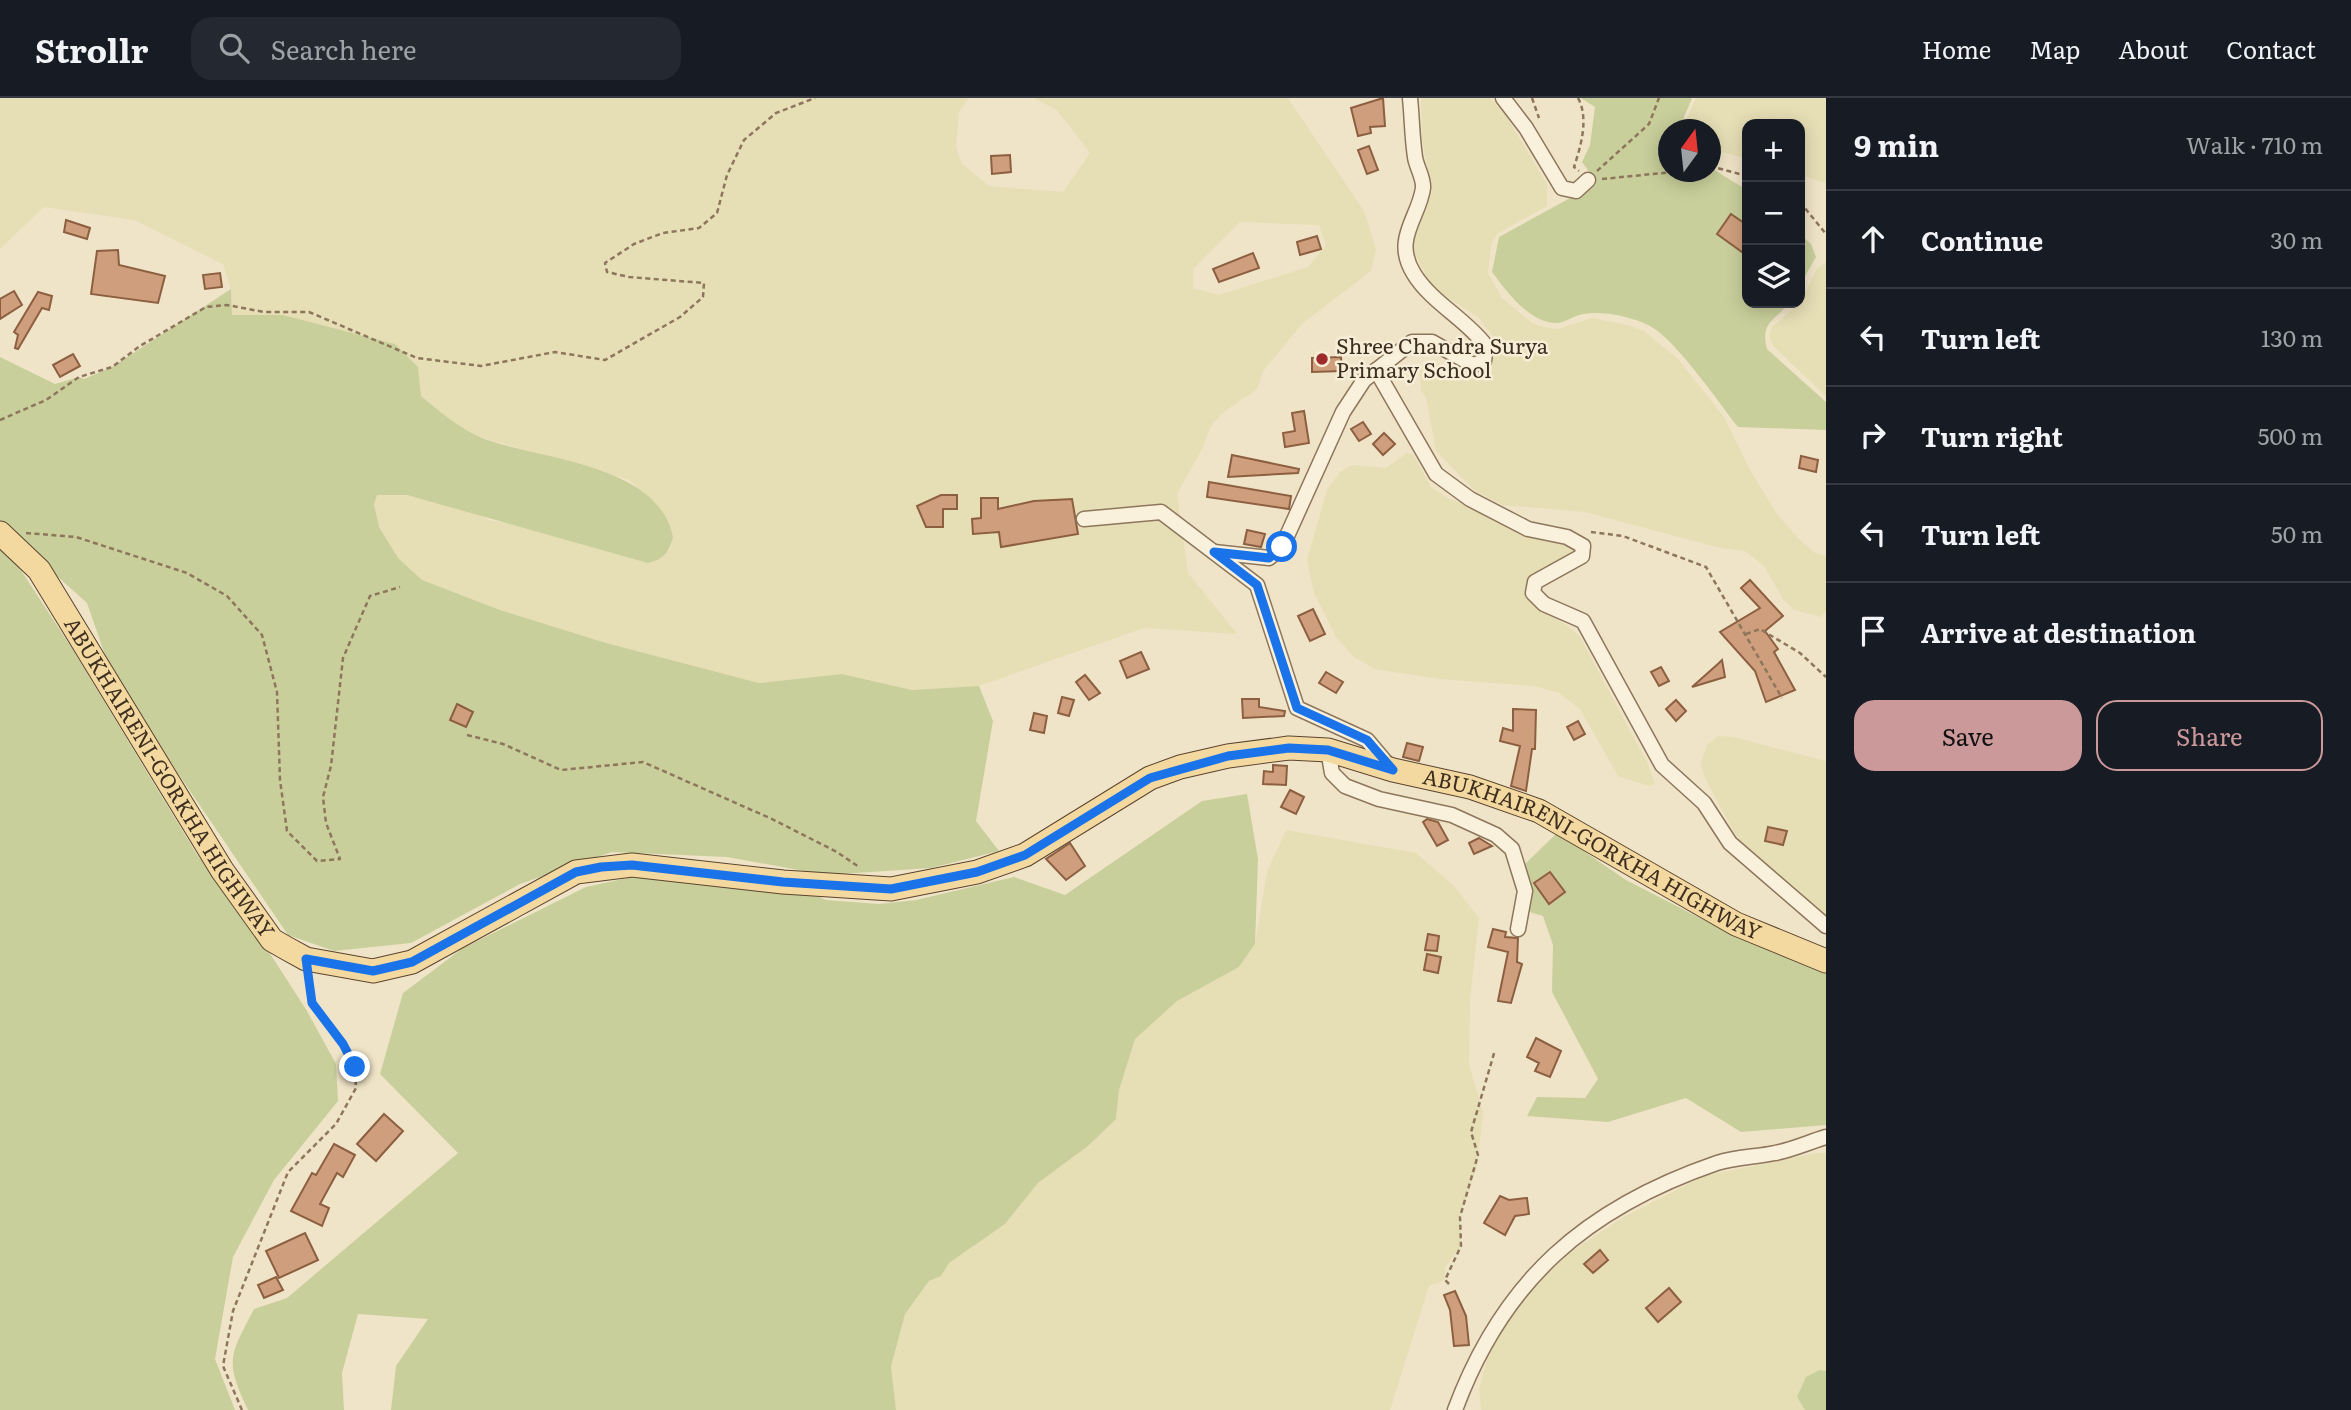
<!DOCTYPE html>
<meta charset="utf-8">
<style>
body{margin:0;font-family:Literata,serif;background:#242831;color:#f1f3f6}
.controls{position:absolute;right:21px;top:21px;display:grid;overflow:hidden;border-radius:14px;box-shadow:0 4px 18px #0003}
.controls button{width:63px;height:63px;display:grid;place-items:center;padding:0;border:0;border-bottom:2px solid #363941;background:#171b24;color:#f1f3f6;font:35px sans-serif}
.compass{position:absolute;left:1658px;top:21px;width:63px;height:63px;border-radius:50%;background:#171b24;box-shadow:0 4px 18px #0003;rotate:15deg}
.stop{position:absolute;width:21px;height:21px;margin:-16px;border:5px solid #1a73e8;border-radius:50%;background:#fff}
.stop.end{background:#1a73e8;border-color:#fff;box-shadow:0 2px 7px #0008}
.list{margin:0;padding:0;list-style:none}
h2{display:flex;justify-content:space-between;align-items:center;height:91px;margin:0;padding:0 28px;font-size:30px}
h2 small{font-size:23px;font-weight:400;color:#9ea1a6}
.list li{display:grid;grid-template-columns:46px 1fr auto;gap:21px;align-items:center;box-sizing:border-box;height:98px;padding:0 28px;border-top:2px solid #363941}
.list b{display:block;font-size:26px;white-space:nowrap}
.list em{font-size:23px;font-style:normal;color:#9ea1a6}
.actions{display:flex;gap:14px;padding:21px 28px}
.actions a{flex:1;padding:16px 0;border:2px solid #cc999b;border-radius:21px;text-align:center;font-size:24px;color:#cc999b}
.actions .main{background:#cc999b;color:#111}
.icon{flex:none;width:38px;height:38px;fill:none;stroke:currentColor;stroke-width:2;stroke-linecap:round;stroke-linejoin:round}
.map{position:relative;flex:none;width:1826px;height:1312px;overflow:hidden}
header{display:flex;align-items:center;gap:42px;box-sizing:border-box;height:98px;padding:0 35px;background:#171b24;border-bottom:2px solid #363941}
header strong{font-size:33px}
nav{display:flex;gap:38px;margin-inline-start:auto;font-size:24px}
.search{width:490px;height:63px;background:#242831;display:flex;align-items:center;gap:18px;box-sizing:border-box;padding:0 24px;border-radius:21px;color:#9ea1a6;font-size:26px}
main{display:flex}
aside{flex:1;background:#171b24}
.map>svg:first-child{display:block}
</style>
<header>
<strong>Strollr</strong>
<div class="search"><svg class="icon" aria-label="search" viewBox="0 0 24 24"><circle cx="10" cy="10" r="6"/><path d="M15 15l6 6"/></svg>Search here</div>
<nav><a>Home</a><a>Map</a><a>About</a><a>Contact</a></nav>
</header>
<main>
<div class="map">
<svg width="1826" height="1312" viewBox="0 0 1826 1312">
<rect width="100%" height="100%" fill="#f0e4c8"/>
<g fill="#e6deb5" fill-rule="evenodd">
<path d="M0 0H969L959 14 956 49 962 66 989 88 1063 94 1090 55 1057 12 1033 0H1288L1364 113 1376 151 1371 173 1303 225 1264 272 1257 291 1222 315 1211 328 1202 351 1177 396 1188 475 1237 536 1144 530 979 588 912 592 842 576 759 585 606 545 500 512 422 482 398 460 379 429 374 405 376 397H406L477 415 489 422 670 452 673 439 656 407 629 382 480 339 453 325 421 298 417 269 395 246 283 217H232L231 191 223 166 134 122 44 109 0 151ZM1240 124 1319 127 1326 147 1308 169 1219 197 1193 190V171Z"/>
<polygon points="1421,0 1490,0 1505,16 1547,86 1547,108 1497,136 1491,146 1488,175 1502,200 1533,226 1548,230 1558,231 1592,220 1631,228 1644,233 1678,261 1724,319 1750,372 1777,416 1800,442 1815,455 1826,458 1826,513 1821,519 1794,512 1783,501 1764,468 1745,453 1720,450 1585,414 1503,407 1476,394 1436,353 1426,299 1421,293 1420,273 1423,266 1435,265 1473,277 1489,263 1496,243 1478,219 1433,190 1414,155 1413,137 1428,73 1422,41"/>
<polygon points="1696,0 1826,0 1826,85 1800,77 1800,26 1747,26 1747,61 1711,51 1710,32 1687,31 1687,20"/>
<polygon points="1826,164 1826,298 1773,248 1769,238 1772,229 1800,205 1817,171"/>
<polygon points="1407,355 1413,356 1431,389 1449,401 1505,419 1567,444 1573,450 1571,459 1529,478 1526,492 1531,505 1568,528 1580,539 1647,664 1655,686 1649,688 1618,678 1580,611 1559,595 1534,588 1440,581 1375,571 1355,560 1336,539 1314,495 1307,462 1327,392 1340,374 1352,367 1386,370"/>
<polygon points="1718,638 1733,639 1826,663 1826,820 1750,758 1734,734 1704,678 1701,665 1707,647"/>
<polygon points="1286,732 1416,755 1454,788 1479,820 1470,902 1469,966 1483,1014 1477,1068 1460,1119 1461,1148 1445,1169 1445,1182 1429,1188 1390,1312 896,1312 891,1270 905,1216 929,1183 941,1178 949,1165 1005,1126 1038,1085 1088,1048 1116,1021 1119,992 1134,941 1177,903 1239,869 1255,846 1267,774"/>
<polygon points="1816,1055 1826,1055 1826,1273 1820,1272 1797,1299 1805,1312 1481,1312 1479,1291 1493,1240 1507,1216 1557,1163 1622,1120 1704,1078"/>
</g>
<g fill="#c9cf9b">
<path d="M1581 0H1692L1684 19 1683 31 1668 32V74H1710L1711 70 1747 92V205H1789C1775 223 1760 223 1767 251L1826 304V332L1738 329C1719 305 1673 237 1646 226 1627 218 1603 213 1583 216 1575 217 1566 224 1558 225 1530 226 1507 194 1492 174L1499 139 1592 88 1590 75 1582 64 1590 47 1595 9Z"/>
<polygon points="1800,136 1811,146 1816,159 1800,187"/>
<path d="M231 191 232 217H283L395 246 418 269 421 298C440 314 459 330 482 340 540 362 658 365 673 439 670 453 663 462 648 465L407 397H377L374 406 379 429 398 460 422 482 500 512 606 545 759 585 842 576 912 592 979 588 993 623 976 723 999 753 931 770 826 777 727 759 612 754 520 786 411 845 334 853 288 837 113 580 87 505 0 427V259L55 286 79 279 84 281 112 269Z"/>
<polygon points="0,452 11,457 73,552 196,755 269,854 307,913 336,966 338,1003 274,1082 233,1159 215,1261 235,1312 0,1312"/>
<path d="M1247 696 1258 761 1255 846 1239 869 1177 903 1135 941 1119 992 1116 1021 1088 1048 1038 1085 1005 1126 949 1165 941 1178 929 1183 905 1216 891 1269 896 1312H391L396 1268 428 1221 358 1216 342 1275 344 1312H248C224 1263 230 1257 254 1211L287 1200 458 1055 380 976 403 895 463 850 586 789 646 776 806 793 826 802 879 806 916 802 1014 779 1065 797 1202 703Z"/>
<polygon points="1557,735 1626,782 1741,841 1826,873 1826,1027 1741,1034 1686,1000 1608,1024 1527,1018 1537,999 1585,1000 1598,981 1552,894 1553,847 1543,818 1530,814 1531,792 1525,766"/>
<polygon points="1820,1272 1826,1273 1826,1312 1805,1312 1797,1299 1806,1279"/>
</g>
<g fill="#cf9f7d" stroke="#8d5f41" stroke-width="2">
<polygon points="1383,0 1385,28 1370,29 1371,35 1358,38 1351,10"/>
<polygon points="1369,48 1378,72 1367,76 1358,52"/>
<polygon points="1010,57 1011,74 992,76 991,58"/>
<polygon points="1731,116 1747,127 1747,146 1742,154 1717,136"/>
<polygon points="66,122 90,130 87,141 64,134"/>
<polygon points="1317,138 1321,151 1300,157 1297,144"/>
<polygon points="118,152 119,167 165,178 158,205 91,196 97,153"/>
<polygon points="1253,155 1259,170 1219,184 1213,171"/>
<polygon points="220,175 222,189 205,191 203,177"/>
<polygon points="14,193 22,207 0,221 0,201"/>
<polygon points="38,194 52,198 49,212 42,210 18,251 15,250 18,237 14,234"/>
<polygon points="73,256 80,268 60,279 53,267"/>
<polygon points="1341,259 1342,273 1312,274 1312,260"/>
<polygon points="1304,313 1309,345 1285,349 1283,335 1295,333 1292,315"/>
<polygon points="1363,324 1371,336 1359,343 1351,331"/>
<polygon points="1384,335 1395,346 1383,357 1373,346"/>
<polygon points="1232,357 1299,371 1298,375 1228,379"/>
<polygon points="1801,358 1818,362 1816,374 1799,370"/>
<polygon points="1209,384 1291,398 1289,411 1207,399"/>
<polygon points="941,397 957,397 957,411 943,411 943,429 926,429 917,408"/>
<polygon points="981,400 998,400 998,411 1034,403 1072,401 1078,436 1001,449 999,434 973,436 972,421 981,420"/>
<polygon points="1247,432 1265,436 1261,449 1244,446"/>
<polygon points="1750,482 1783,518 1765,533 1778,551 1774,554 1795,592 1766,604 1755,573 1720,534 1760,510 1741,490"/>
<polygon points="1313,511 1325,536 1310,543 1298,518"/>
<polygon points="1141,554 1149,571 1127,580 1120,563"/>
<polygon points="1722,562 1725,579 1692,589 1719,565"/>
<polygon points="1661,569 1669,583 1659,588 1651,574"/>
<polygon points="1326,574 1343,584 1336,595 1319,585"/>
<polygon points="1085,577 1100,595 1089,602 1076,584"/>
<polygon points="1062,599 1074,602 1069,618 1058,615"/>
<polygon points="1242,601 1259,601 1259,609 1285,613 1284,618 1243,620"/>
<polygon points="1676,602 1686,613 1676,623 1666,611"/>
<polygon points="457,606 473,614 466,629 450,622"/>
<polygon points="1513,611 1536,612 1535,651 1532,651 1526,693 1511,688 1520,648 1500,643 1503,630 1513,633"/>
<polygon points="1034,615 1047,618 1044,635 1030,632"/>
<polygon points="1578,623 1585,636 1574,642 1567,629"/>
<polygon points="1407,645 1423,649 1419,663 1403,659"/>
<polygon points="1273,667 1287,668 1286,687 1263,686 1264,673 1273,674"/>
<polygon points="1290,692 1304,699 1296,716 1281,709"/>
<polygon points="1427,721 1438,724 1448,742 1437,748 1423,724"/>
<polygon points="1768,729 1787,733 1783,747 1765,743"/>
<polygon points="1479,740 1492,748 1474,756 1469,745"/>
<polygon points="1070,745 1085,768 1066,782 1046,761"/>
<polygon points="1550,774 1565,794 1549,806 1534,785"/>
<polygon points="1493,831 1506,834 1505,839 1518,840 1517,864 1522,866 1511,905 1498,903 1508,854 1488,849"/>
<polygon points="1428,836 1439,838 1437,853 1425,852"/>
<polygon points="1427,856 1441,859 1438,875 1424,872"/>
<polygon points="1536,940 1561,953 1550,979 1535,973 1539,965 1527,959"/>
<polygon points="384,1016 403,1033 376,1063 357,1046"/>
<polygon points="334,1046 355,1057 343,1079 337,1075 320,1106 329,1110 322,1128 291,1113 312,1075 316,1077"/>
<polygon points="1500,1098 1509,1102 1527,1100 1529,1116 1515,1118 1505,1137 1484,1125"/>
<polygon points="305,1135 318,1162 279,1180 266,1153"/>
<polygon points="1600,1152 1608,1162 1593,1175 1584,1166"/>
<polygon points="276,1179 283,1192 264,1200 258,1187"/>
<polygon points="1669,1190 1681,1204 1658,1224 1646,1210"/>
<polygon points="1455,1193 1466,1218 1469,1247 1454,1248 1450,1212 1444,1197"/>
</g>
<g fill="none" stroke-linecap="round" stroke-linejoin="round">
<defs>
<g id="street">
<polyline points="1503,0 1526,30 1562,90 1576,93 1588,82"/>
<polyline points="1376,272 1436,376 1470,401 1528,431 1567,439 1583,448 1582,458 1535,484 1533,495 1544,506 1583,523 1662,667 1704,705 1730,745 1826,828"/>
<polyline points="1084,421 1161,414 1257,487 1297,610 1367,642 1389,668"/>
<path d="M1214 454 1269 460 1282 449 1343 314 1364 282 1412 244H1432L1473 267 1484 263 1486 248C1466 221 1432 205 1414 176 1392 141 1419 120 1423 90 1424 80 1416 68 1415 59 1412 39 1412 19 1410 0"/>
<polyline points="1328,652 1332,675 1345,688 1379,701 1452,717 1496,737 1512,751 1525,793 1518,831"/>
<path d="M1455 1312C1503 1182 1586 1110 1717 1065 1735 1059 1756 1059 1775 1055 1792 1052 1809 1044 1826 1039"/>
</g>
<g id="primary">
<path id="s1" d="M0 435 39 472 222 772 272 842 286 850 306 861 373 873 412 864 576 774 632 767 783 784 891 791 977 774 1025 757 1150 680 1180 669 1228 658 1289 650 1328 652 1393 672 1470 689 1539 713 1736 826 1826 863"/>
</g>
</defs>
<use href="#street" stroke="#8d765c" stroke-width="17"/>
<use href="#primary" stroke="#5b4430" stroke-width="25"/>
<g stroke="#8d765c" stroke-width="2.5" stroke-dasharray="5 3.5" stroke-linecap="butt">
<polyline points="1532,0 1539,20"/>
<path d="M1578 0C1589 20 1581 48 1574 69L1579 73"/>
<polyline points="1710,68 1747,78"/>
<polyline points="1597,73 1649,26 1659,0"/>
<polyline points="1602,81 1673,74"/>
<polyline points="1800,104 1826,136"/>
<polyline points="0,322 46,302 79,279 112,269 140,248 206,209 227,207 264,214 309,214 417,260 481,268 555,254 605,262 680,219 703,199 704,185 629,179 607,174 605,165 634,146 663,135 699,130 717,115 727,77 744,42 776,15 815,0"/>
<polyline points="1591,434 1623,438 1706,469 1782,600"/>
<polyline points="26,435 76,439 187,475 227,498 262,537 277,594 280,682 287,733 317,763 340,761 326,725 323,699 331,668 343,560 370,498 400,489"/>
<polyline points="1746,536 1760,531 1800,555 1826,579"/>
<polyline points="467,637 503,646 561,672 643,664 772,721 837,754 859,769"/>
<polyline points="1449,1186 1445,1182 1461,1148 1460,1119 1478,1057 1471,1034 1495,952"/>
<polyline points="242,1312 223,1268 233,1213 288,1074 336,1026 356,990 355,969 343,946 312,905 309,879"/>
</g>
<use href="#street" stroke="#faf1dc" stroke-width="14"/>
<use href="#primary" stroke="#f3d9a0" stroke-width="23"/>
</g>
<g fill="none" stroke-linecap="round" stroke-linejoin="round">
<polyline stroke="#1a73e8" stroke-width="9" points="355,969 343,946 312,905 306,861 373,873 412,864 576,774 601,769 632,767 783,784 891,791 977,774 1025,757 1150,680 1228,658 1289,650 1328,652 1393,672 1367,642 1297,610 1257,487 1214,454 1269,460 1282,449"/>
</g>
<circle fill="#9e2a2b" stroke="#f7eed8" stroke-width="2.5" cx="1322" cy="261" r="7"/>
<g text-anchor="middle" stroke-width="5" stroke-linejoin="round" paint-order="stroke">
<g font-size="21" fill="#3d2e20" stroke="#f7eed8" text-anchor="start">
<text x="1336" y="256">Shree Chandra Surya<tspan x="1336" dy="24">Primary School</tspan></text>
</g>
<g font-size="21" fill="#3d2e20" stroke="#f7eed8">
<text dy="7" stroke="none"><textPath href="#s1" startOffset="299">ABUKHAIRENI-GORKHA HIGHWAY</textPath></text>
<text dy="7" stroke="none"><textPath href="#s1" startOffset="1895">ABUKHAIRENI-GORKHA HIGHWAY</textPath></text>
</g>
</g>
</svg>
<div class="controls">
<button>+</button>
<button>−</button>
<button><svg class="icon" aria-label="layers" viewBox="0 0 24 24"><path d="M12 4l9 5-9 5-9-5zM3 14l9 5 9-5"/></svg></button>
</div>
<svg class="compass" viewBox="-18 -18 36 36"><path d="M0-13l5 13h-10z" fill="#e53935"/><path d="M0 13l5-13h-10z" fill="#9ea1a6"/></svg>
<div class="stop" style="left:1282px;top:449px"></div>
<div class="stop end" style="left:355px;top:969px"></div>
</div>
<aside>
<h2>9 min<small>Walk · 710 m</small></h2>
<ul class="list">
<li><svg class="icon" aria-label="ahead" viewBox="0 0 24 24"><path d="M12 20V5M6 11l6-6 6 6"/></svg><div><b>Continue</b></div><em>30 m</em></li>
<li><svg class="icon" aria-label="left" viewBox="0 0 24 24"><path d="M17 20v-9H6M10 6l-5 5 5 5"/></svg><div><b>Turn left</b></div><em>130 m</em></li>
<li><svg class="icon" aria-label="right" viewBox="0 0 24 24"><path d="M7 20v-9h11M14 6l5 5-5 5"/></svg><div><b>Turn right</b></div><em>500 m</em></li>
<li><svg class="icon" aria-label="left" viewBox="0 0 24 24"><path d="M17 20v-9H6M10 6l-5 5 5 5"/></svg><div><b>Turn left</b></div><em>50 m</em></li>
<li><svg class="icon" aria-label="arrive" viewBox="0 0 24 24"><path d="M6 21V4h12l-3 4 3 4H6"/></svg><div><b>Arrive at destination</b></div></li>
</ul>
<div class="actions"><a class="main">Save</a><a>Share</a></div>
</aside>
</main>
